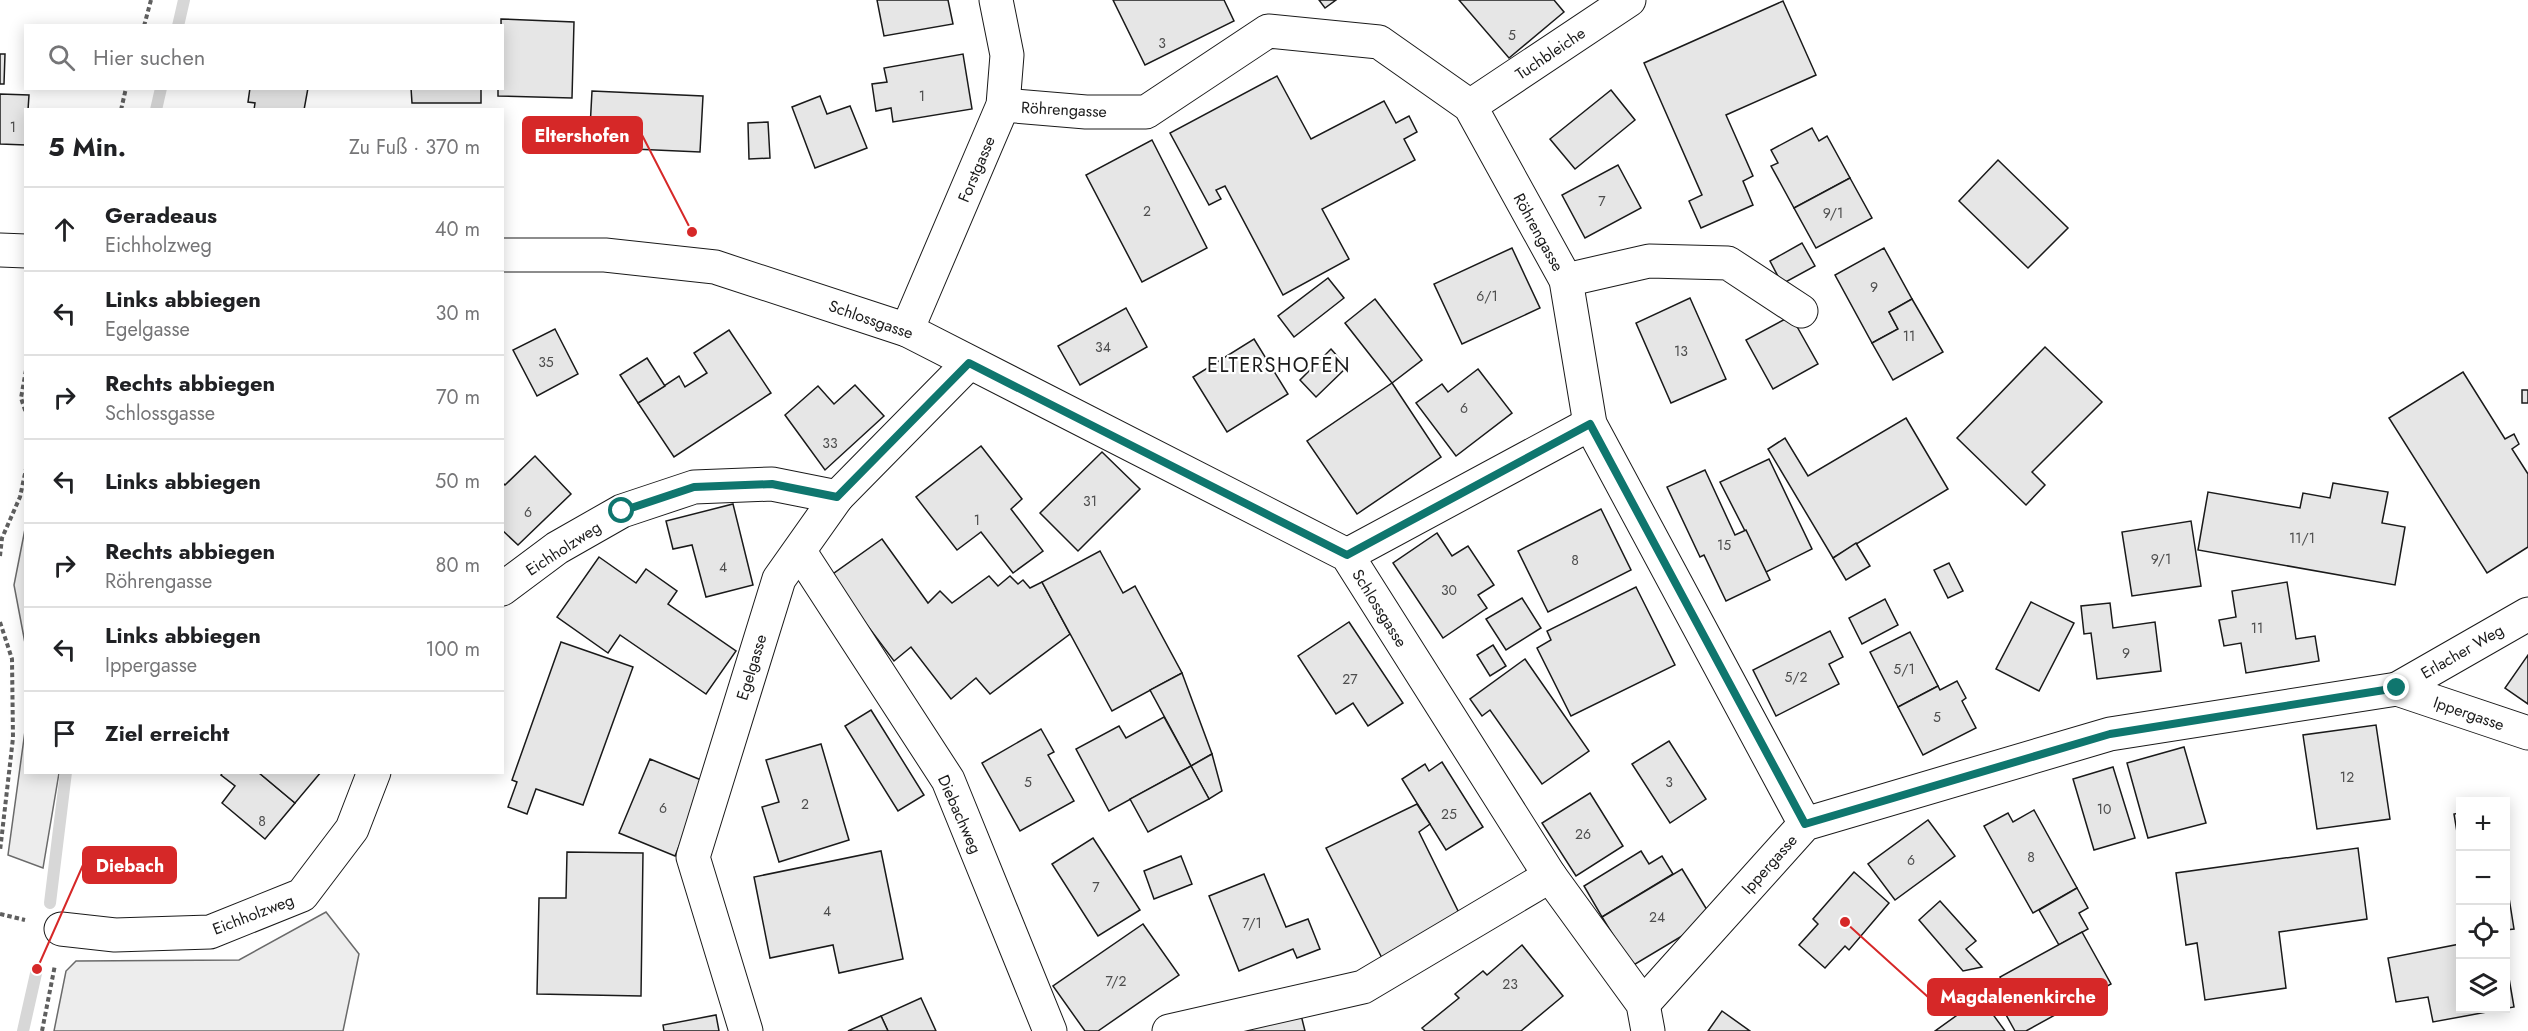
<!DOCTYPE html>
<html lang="de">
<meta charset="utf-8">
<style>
body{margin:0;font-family:Jost,sans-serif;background:#f6f6f6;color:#202124}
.controls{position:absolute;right:18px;bottom:18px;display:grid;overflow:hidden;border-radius:0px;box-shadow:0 3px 15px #0003}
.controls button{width:54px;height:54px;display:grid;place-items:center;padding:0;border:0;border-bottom:2px solid #e0e0e0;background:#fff;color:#202124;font:30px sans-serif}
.stop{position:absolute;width:18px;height:18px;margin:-14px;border:4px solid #0f766e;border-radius:50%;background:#fff}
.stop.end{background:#0f766e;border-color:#fff;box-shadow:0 2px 6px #0008}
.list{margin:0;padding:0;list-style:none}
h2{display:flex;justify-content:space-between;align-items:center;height:78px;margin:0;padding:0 24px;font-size:26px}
h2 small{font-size:20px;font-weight:400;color:#757577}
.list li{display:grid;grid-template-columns:39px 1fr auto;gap:18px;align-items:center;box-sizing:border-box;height:84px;padding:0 24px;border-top:2px solid #e0e0e0}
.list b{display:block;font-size:22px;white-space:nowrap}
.list p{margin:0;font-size:20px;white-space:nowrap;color:#757577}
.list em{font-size:20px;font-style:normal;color:#757577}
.icon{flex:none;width:33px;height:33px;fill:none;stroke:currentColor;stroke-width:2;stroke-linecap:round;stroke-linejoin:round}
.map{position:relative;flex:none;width:2528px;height:1031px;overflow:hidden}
.search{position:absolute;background:#fff;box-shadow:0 3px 15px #0003;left:24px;top:24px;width:480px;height:66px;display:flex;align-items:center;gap:15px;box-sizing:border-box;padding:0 21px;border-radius:0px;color:#757577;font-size:22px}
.panel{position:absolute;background:#fff;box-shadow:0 3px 15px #0003;left:24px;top:108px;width:480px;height:666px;border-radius:0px}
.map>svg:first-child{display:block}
</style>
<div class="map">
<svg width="2528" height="1031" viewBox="0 0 2528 1031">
<rect width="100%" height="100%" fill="#fff"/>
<g fill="#ededed" stroke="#6a6a6a" stroke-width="1.5">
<polygon points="25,529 25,643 14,585"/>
<polygon points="25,731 26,772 59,773 43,868 8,855"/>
<polygon points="326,912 359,954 343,1031 54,1031 66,971 76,961 239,960"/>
</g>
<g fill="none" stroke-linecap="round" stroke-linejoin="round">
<g stroke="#d7d7d7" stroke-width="12">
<polyline points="178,26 184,0"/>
<polyline points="156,110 161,88"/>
<polyline points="50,903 66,772"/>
<polyline points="23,1031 37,969"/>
</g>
</g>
<g fill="#e6e6e6" stroke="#1a1a1a" stroke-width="1.5">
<polygon points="877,0 948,0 953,24 884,36"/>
<polygon points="1113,0 1224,0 1234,21 1145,65"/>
<polygon points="1319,0 1336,0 1325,8"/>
<polygon points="1459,0 1554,0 1564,12 1509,58"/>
<polygon points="1783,1 1816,75 1726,115 1753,176 1743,181 1753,205 1701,228 1689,201 1702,195 1644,63"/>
<polygon points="501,19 574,22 572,98 498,96 498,88 502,88"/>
<polygon points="0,54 5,54 4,84 0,84"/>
<polygon points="963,54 972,109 893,122 891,108 876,111 872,84 887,82 884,68"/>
<polygon points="1277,76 1311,139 1384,101 1396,123 1409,116 1417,132 1404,139 1415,160 1322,209 1349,259 1283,295 1225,186 1216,190 1221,199 1209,205 1170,133"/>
<polygon points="250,88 308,88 304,110 254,110 255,103 248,102"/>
<polygon points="411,88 481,88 481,103 412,103"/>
<polygon points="1611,90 1635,120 1575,169 1550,139"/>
<polygon points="592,91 703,96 700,152 589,147"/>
<polygon points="0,94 29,95 28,110 26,110 26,145 0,144"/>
<polygon points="820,96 827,114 850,106 867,148 815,168 792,107"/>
<polygon points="768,122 770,158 749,159 748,123"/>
<polygon points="1812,128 1819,141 1827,136 1850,178 1794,208 1771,166 1778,163 1771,150"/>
<polygon points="1152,140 1207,248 1142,282 1086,175"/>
<polygon points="1998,160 2068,228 2028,268 1959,201"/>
<polygon points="1618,165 1641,208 1585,238 1562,195"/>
<polygon points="1850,178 1872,218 1816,248 1794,208"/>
<polygon points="1802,243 1815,266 1782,284 1770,261"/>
<polygon points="1512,248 1540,308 1462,344 1434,284"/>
<polygon points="1884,248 1912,299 1889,312 1898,329 1872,343 1835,275"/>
<polygon points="1328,278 1344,298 1294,337 1278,316"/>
<polygon points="1690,298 1726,379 1671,403 1636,323"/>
<polygon points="1375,299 1422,360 1392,383 1345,323"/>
<polygon points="1912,299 1943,352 1893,380 1872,343 1898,329 1889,312"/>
<polygon points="1126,308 1147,347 1080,385 1058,346"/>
<polygon points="1791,316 1818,364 1773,389 1746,340"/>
<polygon points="555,329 578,374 537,396 513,350"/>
<polygon points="729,330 771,393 674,457 638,403 679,376 685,387 707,373 694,353"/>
<polygon points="1254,339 1288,394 1227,432 1193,377"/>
<polygon points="2045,347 2102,402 2032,472 2045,485 2026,505 1957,438"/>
<polygon points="1331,349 1347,367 1316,397 1300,380"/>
<polygon points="647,358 665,386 638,403 620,375"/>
<polygon points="1478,369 1512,413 1456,456 1416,403 1442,384 1448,392"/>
<polygon points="2463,372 2505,439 2514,434 2519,444 2512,449 2528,474 2528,547 2487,573 2389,418"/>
<polygon points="1392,383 1441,457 1357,514 1307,441"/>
<polygon points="855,385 884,416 825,470 785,415 818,386 834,404"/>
<rect x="2522" y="390" width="6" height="13"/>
<polygon points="1906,418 1948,489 1833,558 1768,449 1785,438 1808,476"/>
<polygon points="981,446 1022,499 1011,509 1043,551 1013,573 981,532 957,550 916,497"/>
<polygon points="1102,452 1140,489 1078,551 1040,513"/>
<polygon points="535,456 571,494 518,545 502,530 502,482 505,485"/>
<polygon points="1769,459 1812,549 1766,572 1720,482"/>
<polygon points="1705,470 1735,535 1746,530 1770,580 1726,601 1704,555 1700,557 1667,487"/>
<polygon points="2333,483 2388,492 2382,523 2405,527 2395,585 2198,550 2208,492 2300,508 2303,493 2330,498"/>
<polygon points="733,504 753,585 706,597 692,545 673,549 666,521"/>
<polygon points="1601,509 1631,570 1548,612 1518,551"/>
<polygon points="2191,521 2201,586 2132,596 2122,532"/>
<polygon points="1437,533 1452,556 1468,546 1494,585 1478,595 1487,608 1443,638 1393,563"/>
<polygon points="882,539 928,603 940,591 952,603 989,576 998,586 1010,576 1018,584 1023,580 1030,588 1042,582 1070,634 990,694 976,678 951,699 911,647 894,661 830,576"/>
<polygon points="1856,543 1870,566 1846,580 1833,558"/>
<polygon points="1100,551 1123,593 1135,586 1182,673 1112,711 1042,582"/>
<polygon points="599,557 636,583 646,569 677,591 668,604 736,651 706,694 620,635 608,653 557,617"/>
<polygon points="1949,563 1963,591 1948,598 1934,570"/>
<polygon points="2287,582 2296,639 2315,636 2319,661 2246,673 2241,643 2224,646 2219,620 2236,617 2232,591"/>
<polygon points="1636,587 1675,665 1571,716 1537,648 1551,640 1547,631"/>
<polygon points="1522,598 1541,628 1506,650 1486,619"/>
<polygon points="1885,599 1898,625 1862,644 1849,618"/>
<polygon points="2031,602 2074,623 2039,691 1996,669"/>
<polygon points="2110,603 2113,628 2155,622 2161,671 2097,679 2091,633 2084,634 2081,606"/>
<polygon points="1349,622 1403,703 1368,726 1353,703 1336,714 1298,656"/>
<polygon points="1830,631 1843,657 1829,664 1839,684 1776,716 1753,670"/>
<polygon points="1910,632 1938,686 1898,707 1870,652"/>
<polygon points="561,642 633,667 583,805 536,789 527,814 508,807 517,782 512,780"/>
<polygon points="1493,645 1506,666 1490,676 1477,655"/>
<polygon points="2528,655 2528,704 2505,688"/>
<polygon points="1525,659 1589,751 1542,784 1490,710 1482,716 1470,699"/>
<polygon points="1182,673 1212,754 1191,766 1150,690"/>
<polygon points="1957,681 1966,698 1962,701 1976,728 1923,755 1898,707 1938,686 1940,690"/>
<polygon points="871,710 924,795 898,811 845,726"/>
<polygon points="1164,717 1191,766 1109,811 1076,749 1119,726 1126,738"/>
<polygon points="2376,725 2390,819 2317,829 2303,735"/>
<polygon points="1041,729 1054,752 1048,755 1074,801 1020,831 982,763"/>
<polygon points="1669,741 1706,799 1670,823 1632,764"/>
<polygon points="821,744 849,840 779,862 762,807 779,802 766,760"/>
<polygon points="2184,747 2206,823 2148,838 2127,763"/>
<polygon points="1212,754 1222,791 1209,799 1191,766"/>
<polygon points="650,759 706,782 675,856 619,833"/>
<polygon points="1442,762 1483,827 1446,850 1402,779 1425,764 1429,771"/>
<polygon points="1191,766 1209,799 1148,832 1130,799"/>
<polygon points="2113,767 2135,838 2094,850 2073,779"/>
<polygon points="223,772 258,772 295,803 265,839 222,803 235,786 221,775"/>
<polygon points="258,772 321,772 295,803"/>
<polygon points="1590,793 1623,846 1576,876 1542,823"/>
<polygon points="1417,804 1430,824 1419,832 1463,921 1384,962 1326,848"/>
<polygon points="2034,810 2077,888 2033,913 1984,826 2008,813 2013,822"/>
<polygon points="2460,813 2460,850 2454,814"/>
<polygon points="1928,820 1955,856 1895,900 1868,864"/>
<polygon points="1093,838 1140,910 1098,936 1052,864"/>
<polygon points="2358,848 2367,919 2279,932 2286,988 2205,1000 2197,943 2186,945 2176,873"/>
<polygon points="881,851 903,959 839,973 833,945 770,958 754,877"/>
<polygon points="1641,851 1649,864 1662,856 1673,874 1602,917 1584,886"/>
<polygon points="567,852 643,853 641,996 537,994 539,898 566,898"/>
<polygon points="1181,856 1192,884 1154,899 1144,871"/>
<polygon points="1682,869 1712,918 1632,966 1602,917"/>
<polygon points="1854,872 1889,903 1849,950 1845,946 1825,968 1799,945 1818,924 1813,919"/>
<polygon points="1264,874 1286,927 1308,919 1320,949 1297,958 1293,949 1239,971 1209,896"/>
<polygon points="2506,879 2514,929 2506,930"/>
<polygon points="2077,888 2088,908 2079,913 2088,929 2059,945 2039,910"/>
<polygon points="1940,901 1976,941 1966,949 1982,967 1963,971 1919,920"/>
<polygon points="1143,924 1179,975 1098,1031 1085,1031 1053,986"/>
<polygon points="2082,932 2111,984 2026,1031 2015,1031 1995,995 2006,988 2000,977"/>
<polygon points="2460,944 2460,1008 2506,1008 2506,961 2514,1007 2433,1022 2428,997 2396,1002 2388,958"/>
<polygon points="1522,945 1563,996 1521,1031 1425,1031 1422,1028 1459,998 1455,994 1483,971 1487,975"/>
<polygon points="921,998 936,1031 888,1031 881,1016"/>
<polygon points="1981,998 2005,1031 1935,1031"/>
<polygon points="1299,1007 1305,1031 1212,1031"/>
<polygon points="1722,1011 1750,1031 1708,1031"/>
<polygon points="716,1015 719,1031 664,1031 663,1025"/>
<polygon points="881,1016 888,1031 848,1031"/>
</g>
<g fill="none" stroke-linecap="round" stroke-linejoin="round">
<defs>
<g id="street">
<polyline points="1003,105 1086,112 1146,112 1268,31 1379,42 1470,106 1566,280 1590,424 1805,824"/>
<polyline points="1470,106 1629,0"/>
<polyline points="1566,280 1649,261 1728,263 1801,311"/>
<polyline points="907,330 1347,555 1550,876 1643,1004 1648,1031"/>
<polyline points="800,552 948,780 1050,1031"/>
<polyline points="1347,555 1590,424"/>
<polyline points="502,589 557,548 622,511 694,487 772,484 837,497"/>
<polyline points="2397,689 2528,614"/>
<polyline points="61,929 115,935 210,932 302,895 352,829 374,772"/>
<polyline points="1643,1004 1805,824 2110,734 2397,689 2528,733"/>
<polyline points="746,1031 693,857 779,579 837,497 969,363"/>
<polyline points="1169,1031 1363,987 1550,876"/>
</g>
<g id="secondary">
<polyline points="0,250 26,251"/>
<polyline points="502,255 605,255 715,267 907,330 1003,105 1007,55 996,0"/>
</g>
</defs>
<use href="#street" stroke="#1a1a1a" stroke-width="35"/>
<use href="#secondary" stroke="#1a1a1a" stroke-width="35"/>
<g stroke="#5f5f5f" stroke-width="4" stroke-dasharray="4.5 3" stroke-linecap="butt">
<polyline points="144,26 151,0"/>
<polyline points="121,110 126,88"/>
<polyline points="26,370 21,398 26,413"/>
<polyline points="0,556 2,538 20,497 26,469"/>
<polyline points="0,622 12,659 13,738 0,851"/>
<polyline points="0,914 25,920"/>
<polyline points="42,1031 55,965"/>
</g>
<use href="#street" stroke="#fff" stroke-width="33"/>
<use href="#secondary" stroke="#fff" stroke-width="33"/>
</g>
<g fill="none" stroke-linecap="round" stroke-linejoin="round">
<polyline stroke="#0f766e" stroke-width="8" points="622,511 694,487 772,484 837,497 969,363 1347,555 1590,424 1805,824 2110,734 2397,688"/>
</g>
<g text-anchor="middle" stroke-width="4.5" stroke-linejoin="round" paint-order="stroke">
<g font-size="14" fill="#4d4d4d">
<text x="1512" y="40">5</text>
<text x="1162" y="48">3</text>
<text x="922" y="101">1</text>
<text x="13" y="132">1</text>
<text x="1602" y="206">7</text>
<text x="1147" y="216">2</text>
<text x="1833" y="218">9/1</text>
<text x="1874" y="292">9</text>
<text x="1487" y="301">6/1</text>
<text x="1909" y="341">11</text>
<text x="1103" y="352">34</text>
<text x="1681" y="356">13</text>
<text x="546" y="367">35</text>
<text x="1464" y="413">6</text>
<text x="830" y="448">33</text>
<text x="1090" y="506">31</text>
<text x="528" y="517">6</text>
<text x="977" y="525">1</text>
<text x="2302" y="543">11/1</text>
<text x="1724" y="550">15</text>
<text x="2161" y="564">9/1</text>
<text x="1575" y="565">8</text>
<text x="723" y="572">4</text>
<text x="1449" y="595">30</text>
<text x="2257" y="633">11</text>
<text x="2126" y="658">9</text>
<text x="1904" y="674">5/1</text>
<text x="1796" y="682">5/2</text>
<text x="1350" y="684">27</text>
<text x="1937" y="722">5</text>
<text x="2347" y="782">12</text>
<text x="1028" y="787">5</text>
<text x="1669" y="787">3</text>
<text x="805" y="809">2</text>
<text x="663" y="813">6</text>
<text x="2104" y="814">10</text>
<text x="1449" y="819">25</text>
<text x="262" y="826">8</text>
<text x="1583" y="839">26</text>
<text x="2031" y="862">8</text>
<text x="1911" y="865">6</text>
<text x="1096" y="892">7</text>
<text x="827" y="916">4</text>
<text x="1657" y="922">24</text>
<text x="1252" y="928">7/1</text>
<text x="1116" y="986">7/2</text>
<text x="1510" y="989">23</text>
</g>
<g font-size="16" fill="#1a1a1a" stroke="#fff">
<text transform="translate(1550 53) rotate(-34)" y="6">Tuchbleiche</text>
<text transform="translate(1064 109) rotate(3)" y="6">Röhrengasse</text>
<text transform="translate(976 169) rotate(-67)" y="6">Forstgasse</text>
<text transform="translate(1539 232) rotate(61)" y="6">Röhrengasse</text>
<text transform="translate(871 319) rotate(19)" y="6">Schlossgasse</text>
<text transform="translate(563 548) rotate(-33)" y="6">Eichholzweg</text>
<text transform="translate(1380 608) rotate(58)" y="6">Schlossgasse</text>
<text transform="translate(2462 651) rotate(-30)" y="6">Erlacher Weg</text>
<text transform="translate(751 667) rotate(-73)" y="6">Egelgasse</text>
<text transform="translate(2469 713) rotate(19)" y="6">Ippergasse</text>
<text transform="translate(960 814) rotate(66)" y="6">Diebachweg</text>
<text transform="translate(1769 864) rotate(-48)" y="6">Ippergasse</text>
<text transform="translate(253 914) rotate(-21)" y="6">Eichholzweg</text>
</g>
<g font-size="20" letter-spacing="1.5" fill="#1a1a1a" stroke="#fff">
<text x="1279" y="372">ELTERSHOFEN</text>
</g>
</g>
<path fill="none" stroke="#d62828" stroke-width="2" d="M692 232L642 135M37 969L83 865M1845 922L1928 997"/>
<g fill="#d62828" stroke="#fff" stroke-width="2">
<circle cx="692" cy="232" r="6"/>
<circle cx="37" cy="969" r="6"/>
<circle cx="1845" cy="922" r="6"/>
</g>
<g fill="#d62828" stroke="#d62828" stroke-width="2">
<rect x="523" y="117" width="119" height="36" rx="6"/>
<rect x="83" y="847" width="93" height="36" rx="6"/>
<rect x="1928" y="979" width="179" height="36" rx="6"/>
</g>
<g font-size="18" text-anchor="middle" font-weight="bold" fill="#fff">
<text x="582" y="142">Eltershofen</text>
<text x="130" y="872">Diebach</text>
<text x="2018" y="1003">Magdalenenkirche</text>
</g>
</svg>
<div class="controls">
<button>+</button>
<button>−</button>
<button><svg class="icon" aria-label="locate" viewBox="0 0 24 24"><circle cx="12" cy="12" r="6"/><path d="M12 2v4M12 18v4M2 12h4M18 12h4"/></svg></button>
<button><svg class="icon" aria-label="layers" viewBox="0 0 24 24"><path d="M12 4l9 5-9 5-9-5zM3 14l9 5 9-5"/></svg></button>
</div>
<div class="stop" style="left:622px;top:511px"></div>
<div class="stop end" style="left:2397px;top:688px"></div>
<div class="search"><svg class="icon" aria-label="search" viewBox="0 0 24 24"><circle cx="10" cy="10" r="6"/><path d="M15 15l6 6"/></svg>Hier suchen</div>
<section class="panel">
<h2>5 Min.<small>Zu Fuß · 370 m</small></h2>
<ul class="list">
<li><svg class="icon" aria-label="ahead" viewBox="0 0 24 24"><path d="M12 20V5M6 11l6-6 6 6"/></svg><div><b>Geradeaus</b><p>Eichholzweg</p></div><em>40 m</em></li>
<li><svg class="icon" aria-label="left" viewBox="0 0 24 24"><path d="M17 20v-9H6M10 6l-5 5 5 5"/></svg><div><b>Links abbiegen</b><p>Egelgasse</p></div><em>30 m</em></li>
<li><svg class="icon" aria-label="right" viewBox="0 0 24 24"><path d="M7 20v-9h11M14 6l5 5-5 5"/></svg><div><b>Rechts abbiegen</b><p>Schlossgasse</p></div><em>70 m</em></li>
<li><svg class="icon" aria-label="left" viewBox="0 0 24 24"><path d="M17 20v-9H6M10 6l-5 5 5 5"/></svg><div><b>Links abbiegen</b></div><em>50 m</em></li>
<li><svg class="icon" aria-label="right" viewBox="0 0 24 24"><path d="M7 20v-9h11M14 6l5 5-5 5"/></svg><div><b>Rechts abbiegen</b><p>Röhrengasse</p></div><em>80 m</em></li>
<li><svg class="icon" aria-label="left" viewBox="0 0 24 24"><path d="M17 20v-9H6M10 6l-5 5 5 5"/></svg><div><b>Links abbiegen</b><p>Ippergasse</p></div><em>100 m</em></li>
<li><svg class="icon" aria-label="arrive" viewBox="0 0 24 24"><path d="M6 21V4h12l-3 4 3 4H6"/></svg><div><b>Ziel erreicht</b></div></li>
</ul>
</section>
</div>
